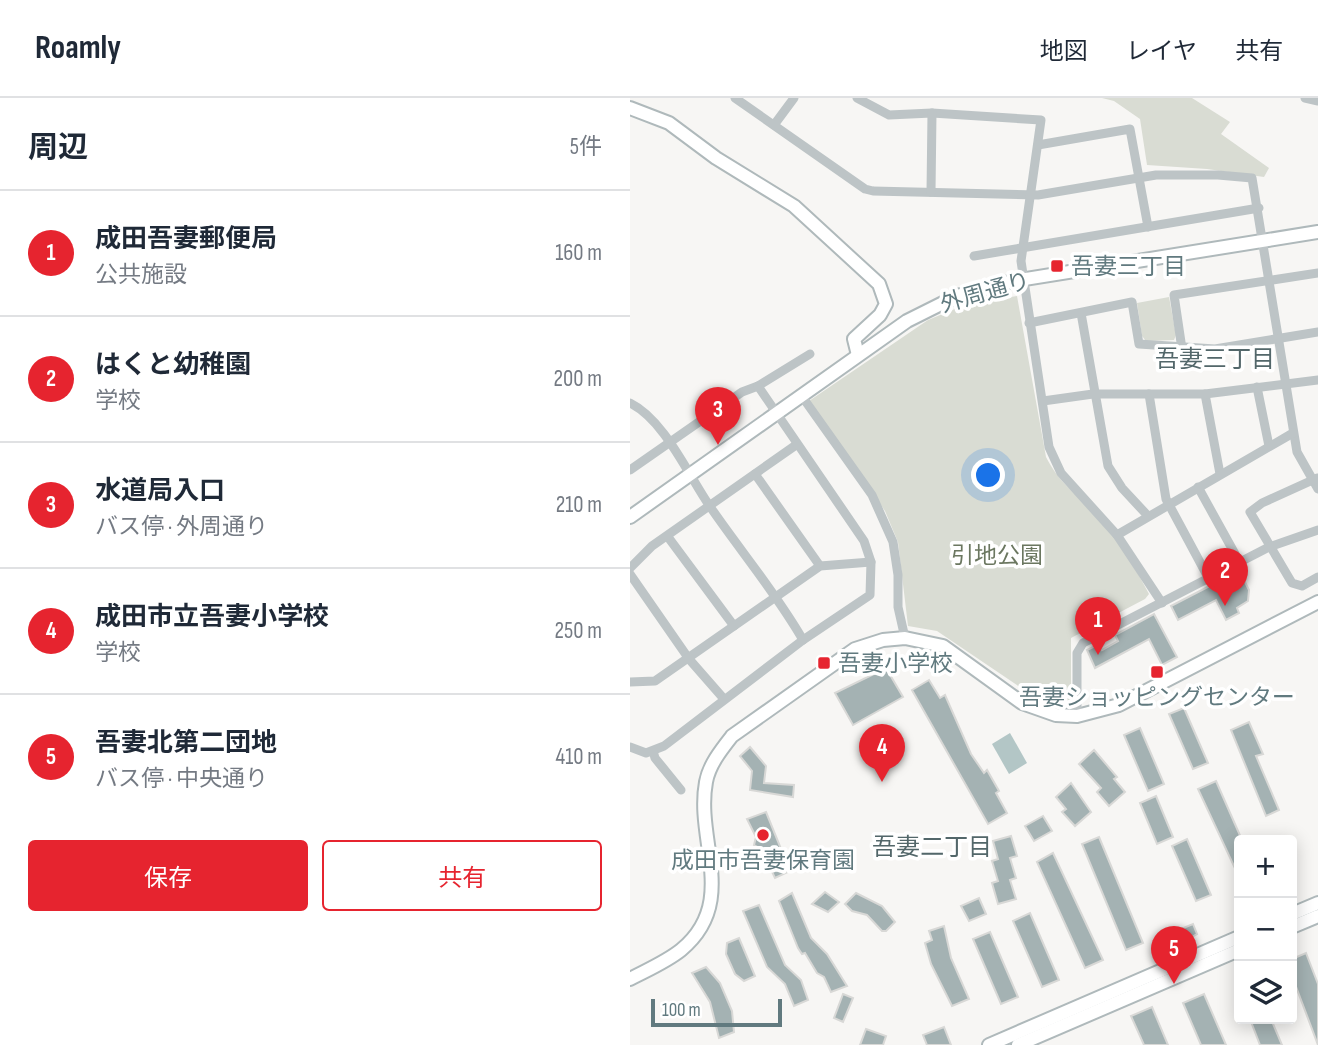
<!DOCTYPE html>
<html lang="ja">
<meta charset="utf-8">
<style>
body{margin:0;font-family:"Sofia Sans Condensed","Noto Sans JP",sans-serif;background:#f2f2f3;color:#1f2937}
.controls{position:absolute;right:21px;bottom:21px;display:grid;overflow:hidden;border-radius:7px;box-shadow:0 4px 18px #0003}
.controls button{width:63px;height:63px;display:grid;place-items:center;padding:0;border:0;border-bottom:2px solid #e0e1e3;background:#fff;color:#1f2937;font:35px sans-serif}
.scale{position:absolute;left:21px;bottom:18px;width:131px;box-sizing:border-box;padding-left:7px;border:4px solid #617a7f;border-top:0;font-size:19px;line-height:24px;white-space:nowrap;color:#617a7f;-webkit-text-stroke:5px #fff;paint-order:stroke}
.you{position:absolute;left:359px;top:378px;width:24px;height:24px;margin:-18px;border:5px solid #fff;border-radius:50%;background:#1a73e8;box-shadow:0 0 0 10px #1a73e833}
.badge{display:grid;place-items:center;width:46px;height:46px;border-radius:50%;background:#e6242f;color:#fff;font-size:23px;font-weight:700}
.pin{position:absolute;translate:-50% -58px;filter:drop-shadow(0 2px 4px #0008)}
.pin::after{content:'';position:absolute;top:37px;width:24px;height:21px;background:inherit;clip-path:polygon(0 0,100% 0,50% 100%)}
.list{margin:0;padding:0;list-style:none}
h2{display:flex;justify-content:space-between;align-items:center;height:91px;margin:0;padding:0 28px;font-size:30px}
h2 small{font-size:23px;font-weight:400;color:#747a83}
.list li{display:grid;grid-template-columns:46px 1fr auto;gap:21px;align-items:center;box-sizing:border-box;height:126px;padding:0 28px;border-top:2px solid #e0e1e3}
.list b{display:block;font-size:26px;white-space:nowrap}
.list p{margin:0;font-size:23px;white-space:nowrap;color:#747a83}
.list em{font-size:23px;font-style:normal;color:#747a83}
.actions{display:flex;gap:14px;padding:21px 28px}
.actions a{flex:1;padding:16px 0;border:2px solid #e6242f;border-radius:7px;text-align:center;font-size:24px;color:#e6242f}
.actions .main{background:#e6242f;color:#fff}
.icon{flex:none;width:38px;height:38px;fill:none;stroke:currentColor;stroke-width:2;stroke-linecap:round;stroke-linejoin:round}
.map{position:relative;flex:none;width:688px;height:947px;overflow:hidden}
header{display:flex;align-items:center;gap:42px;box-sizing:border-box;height:98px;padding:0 35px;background:#fff;border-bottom:2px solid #e0e1e3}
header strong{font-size:33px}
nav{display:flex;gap:38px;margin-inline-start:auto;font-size:24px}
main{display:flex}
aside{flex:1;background:#fff}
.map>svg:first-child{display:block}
</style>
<header>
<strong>Roamly</strong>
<nav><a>地図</a><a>レイヤ</a><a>共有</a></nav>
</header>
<main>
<aside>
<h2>周辺<small>5件</small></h2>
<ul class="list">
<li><span class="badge">1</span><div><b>成田吾妻郵便局</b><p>公共施設</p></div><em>160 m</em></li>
<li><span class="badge">2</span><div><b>はくと幼稚園</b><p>学校</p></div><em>200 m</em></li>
<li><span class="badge">3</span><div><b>水道局入口</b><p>バス停 · 外周通り</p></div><em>210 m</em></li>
<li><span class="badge">4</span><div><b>成田市立吾妻小学校</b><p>学校</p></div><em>250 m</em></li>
<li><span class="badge">5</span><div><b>吾妻北第二団地</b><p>バス停 · 中央通り</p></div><em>410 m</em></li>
</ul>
<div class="actions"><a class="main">保存</a><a>共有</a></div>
</aside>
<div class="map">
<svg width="688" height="947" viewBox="0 0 688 947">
<rect width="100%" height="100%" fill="#f7f6f4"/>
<g fill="#d9dcd3">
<polygon points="472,0 562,0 600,24 591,36 639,70 634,79 577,71 517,67 510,21 484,3"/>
<path d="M387 198 416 359C431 388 449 398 471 421 491 442 505 470 519 496L515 501 441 540V602L436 606 406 600 307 533 278 528 268 444 255 413 179 303 298 222 337 206Z"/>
<polygon points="539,199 546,237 544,242 516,243 512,238 507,205"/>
</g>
<polygon fill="#b3c6c6" points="380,635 397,665 379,676 362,646"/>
<g fill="#a4b2b3" stroke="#d8d8d6" stroke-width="2">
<polygon points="599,478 603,488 614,482 619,492 618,503 607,510 609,515 596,522 586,502 548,522 541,508"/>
<polygon points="524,516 547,559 532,567 519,541 465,570 457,552 469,546 472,552 488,543 485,537"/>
<polygon points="256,570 273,599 223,627 205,595"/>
<polygon points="299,582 310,600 315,597 341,656 354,675 357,672 369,693 366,695 377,715 358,726 282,592"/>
<polygon points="554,610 578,665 563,671 539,616"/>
<polygon points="619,624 633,656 626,658 649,712 636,718 601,632"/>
<polygon points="510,630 534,686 518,693 494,637"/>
<polygon points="120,649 136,668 134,685 164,687 163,699 120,692 122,673 110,658"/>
<polygon points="464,652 487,679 484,681 495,694 479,708 467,694 471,690 449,666"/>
<polygon points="586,683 612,742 609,779 568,691"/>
<polygon points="441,685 461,714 445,728 432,714 436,711 426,699"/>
<polygon points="526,698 543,739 527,746 510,705"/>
<polygon points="136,714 160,773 145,780 131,751 124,747 126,739 117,721"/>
<polygon points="413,718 422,733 404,743 395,728"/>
<polygon points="381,738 387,758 380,760 386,780 380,782 386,801 368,806 362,785 368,783 362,763 368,761 363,743"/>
<polygon points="469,739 513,845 496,852 452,746"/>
<polygon points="557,741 581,797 566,803 542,748"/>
<polygon points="423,755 473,862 455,870 407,764"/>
<polygon points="195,794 209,804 198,814 182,806"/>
<polygon points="162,795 181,840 197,856 217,888 201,894 194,879 187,875 175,855 172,856 168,850 149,803"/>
<polygon points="226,795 252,808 265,824 256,833 252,833 237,817 222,813 215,806"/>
<polygon points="349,800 356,816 339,823 331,808"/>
<polygon points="129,807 155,867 171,882 178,902 164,908 155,886 137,869 113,813"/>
<polygon points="400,815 429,882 412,889 383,823"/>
<polygon points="563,826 567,836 542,850 538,841 543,839 541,835"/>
<polygon points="314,828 321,860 339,901 322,908 301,866 295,845 302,842 299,833"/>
<polygon points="360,834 388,899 371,906 343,841"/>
<polygon points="109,840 125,878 114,883 105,876 96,856 97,845"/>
<polygon points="676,855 688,886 688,947 662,878 662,861"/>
<polygon points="76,869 90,885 102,913 104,934 89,940 80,904 62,875"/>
<polygon points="213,896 223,900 213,924 204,920"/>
<polygon points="574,896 596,947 571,947 553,905"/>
<polygon points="522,909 538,947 514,947 501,918"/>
<polygon points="620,921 641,921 652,947 630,947"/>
<polygon points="314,929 321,947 297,947 293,937"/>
<polygon points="236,931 256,938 253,947 230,947"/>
</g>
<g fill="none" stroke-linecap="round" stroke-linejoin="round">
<defs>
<g id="secondary">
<polyline points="0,10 39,25 86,60 164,108 249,186 256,206 250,217 224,241 228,257"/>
<polyline points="0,419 277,223 327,198 383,183 688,134"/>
<polyline points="662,816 688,805"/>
<polyline points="662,829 688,818"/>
<path d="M0 881C17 872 36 864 51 852 109 804 65 743 76 684 79 667 91 652 102 638L225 551 253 542 275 540 313 548 392 605 426 617 447 618 489 607 688 504"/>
<polyline points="359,947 609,839"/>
<polyline points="388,947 609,852"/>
</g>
</defs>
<use href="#secondary" stroke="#afb9bb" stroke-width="16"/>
<g stroke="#bdc4c6" stroke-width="9">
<polyline points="105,0 235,91 243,93 408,97 526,77 588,77 622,80 667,354 688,391"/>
<polyline points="227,0 259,17 302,15 411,22 391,163 419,349 431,375 487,437 532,505"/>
<polyline points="675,0 688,3"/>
<polyline points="144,27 164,0"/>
<polyline points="408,47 500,31 518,129"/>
<polyline points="301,94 302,15"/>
<polyline points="344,158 629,110"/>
<polyline points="451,215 478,368 492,390 518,418"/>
<polyline points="399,225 502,204 509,246 585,251 688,234"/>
<polyline points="552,251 544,197 688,175"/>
<polyline points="627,289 639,348"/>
<polyline points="519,296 536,401 579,481"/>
<polyline points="575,296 590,376"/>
<polyline points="171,297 242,397 263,444 268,477 268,509 275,540"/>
<polyline points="413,303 463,296 575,296 688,282"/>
<path d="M0 305C35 322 59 379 81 410 112 455 146 495 173 542"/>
<polyline points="0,372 112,294 128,288 180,256"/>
<polyline points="125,376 190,468"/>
<polyline points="687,380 632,405 620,414 662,485 672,488 688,479"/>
<polyline points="568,389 610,465"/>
<polyline points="487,437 663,335"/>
<polyline points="38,439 104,528"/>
<polyline points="0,470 22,448 166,347"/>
<polyline points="0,476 59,561 94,601"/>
<polyline points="0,584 25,583 190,468 241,464"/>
<polyline points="447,618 447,555 453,545 639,449 688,432"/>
<polyline points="0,649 16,655 34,648 173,542 240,497 241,464 234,443 128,288"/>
<polyline points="23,653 25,660 51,692"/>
</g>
<use href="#secondary" stroke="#fff" stroke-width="12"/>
</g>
<g fill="#e6242f" stroke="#fff" stroke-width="2.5">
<rect x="420" y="161" width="14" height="14" rx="3.5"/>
<rect x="187" y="558" width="14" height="14" rx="3.5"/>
<rect x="520" y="567" width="14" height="14" rx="3.5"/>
<circle cx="133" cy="737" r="7"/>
</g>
<g text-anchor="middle" stroke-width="7" stroke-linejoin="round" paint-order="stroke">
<g font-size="23" fill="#617a7f" stroke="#fff" text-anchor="start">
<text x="441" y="176">吾妻三丁目</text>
<text x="208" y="573">吾妻小学校</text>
<text x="527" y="607" text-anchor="middle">吾妻ショッピングセンター</text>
<text x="133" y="770" text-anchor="middle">成田市吾妻保育園</text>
</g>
<g font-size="23" fill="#617a7f" stroke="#fff">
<text transform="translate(355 194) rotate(-16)" y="8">外周通り</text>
</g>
<g font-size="23" fill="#6b7760" stroke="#fff">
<text x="367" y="465">引地公園</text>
</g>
<g font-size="24" fill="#53676a" stroke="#fff">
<text x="585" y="269">吾妻三丁目</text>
<text x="302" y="757">吾妻二丁目</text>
</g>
</g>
</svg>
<div class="controls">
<button>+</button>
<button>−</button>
<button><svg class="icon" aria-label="layers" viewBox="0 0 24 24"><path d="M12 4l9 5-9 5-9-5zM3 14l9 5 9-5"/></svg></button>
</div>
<div class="scale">100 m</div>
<div class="you"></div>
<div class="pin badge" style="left:468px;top:557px">1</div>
<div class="pin badge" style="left:595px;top:508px">2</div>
<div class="pin badge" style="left:88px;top:347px">3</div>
<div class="pin badge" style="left:252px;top:684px">4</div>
<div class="pin badge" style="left:544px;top:886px">5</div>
</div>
</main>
